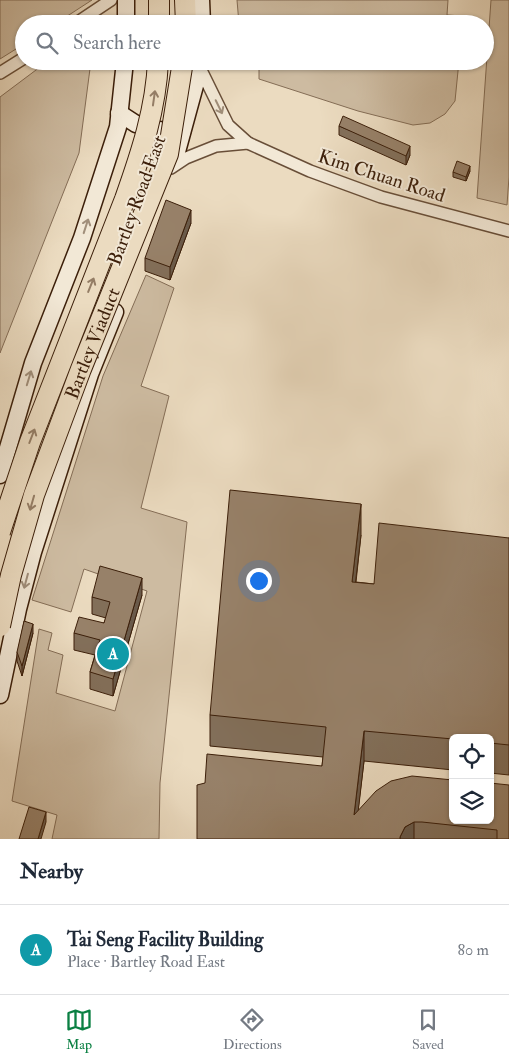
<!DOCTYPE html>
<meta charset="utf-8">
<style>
body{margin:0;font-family:"IM FELL Double Pica",serif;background:#f6f6f7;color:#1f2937}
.controls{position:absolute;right:15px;bottom:15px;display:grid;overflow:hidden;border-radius:8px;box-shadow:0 1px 4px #0004}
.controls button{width:45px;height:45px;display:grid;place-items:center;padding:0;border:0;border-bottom:1px solid #e0e1e3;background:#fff;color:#1f2937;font:25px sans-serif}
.you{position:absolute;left:258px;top:580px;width:18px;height:18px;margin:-12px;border:4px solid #fff;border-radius:50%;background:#1a73e8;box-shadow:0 0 0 8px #1a73e833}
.badge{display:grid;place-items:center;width:32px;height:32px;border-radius:50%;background:#0b8043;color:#fff;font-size:16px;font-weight:700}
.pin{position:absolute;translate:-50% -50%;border:2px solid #fff;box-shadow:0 1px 5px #0006}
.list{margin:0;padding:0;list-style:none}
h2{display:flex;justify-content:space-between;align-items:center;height:65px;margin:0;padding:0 20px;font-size:21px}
h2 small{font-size:16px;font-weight:400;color:#747a83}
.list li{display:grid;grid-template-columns:32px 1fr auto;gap:15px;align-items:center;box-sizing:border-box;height:90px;padding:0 20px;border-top:1px solid #e0e1e3}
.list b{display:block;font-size:19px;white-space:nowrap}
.list p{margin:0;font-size:16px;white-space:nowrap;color:#747a83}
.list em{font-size:16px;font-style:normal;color:#747a83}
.icon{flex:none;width:28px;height:28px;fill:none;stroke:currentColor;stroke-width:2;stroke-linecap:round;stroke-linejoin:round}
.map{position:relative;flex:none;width:509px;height:839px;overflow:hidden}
.search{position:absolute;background:#fff;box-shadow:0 1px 4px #0004;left:15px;right:15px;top:15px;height:55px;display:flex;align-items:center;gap:12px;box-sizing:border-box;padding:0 18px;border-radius:28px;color:#747a83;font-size:19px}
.sheet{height:155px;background:#fff}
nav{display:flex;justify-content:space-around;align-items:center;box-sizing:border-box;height:70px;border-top:1px solid #e0e1e3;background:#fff;font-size:14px;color:#747a83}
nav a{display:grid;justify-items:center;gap:2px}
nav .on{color:#0b8043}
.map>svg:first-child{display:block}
</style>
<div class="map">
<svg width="509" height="839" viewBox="0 0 509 839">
<rect width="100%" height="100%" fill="#ebdbc0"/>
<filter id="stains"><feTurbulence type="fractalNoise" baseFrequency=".004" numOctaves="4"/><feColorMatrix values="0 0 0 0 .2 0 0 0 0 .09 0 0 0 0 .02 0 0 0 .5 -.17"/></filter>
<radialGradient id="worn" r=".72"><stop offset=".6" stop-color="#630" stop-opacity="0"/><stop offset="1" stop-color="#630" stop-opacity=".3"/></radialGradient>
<g fill="#cdbba1" stroke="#846d56">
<polygon points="0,0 92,0 55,24 24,24 24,44 0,59"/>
<polygon points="237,0 448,0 447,15 462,16 462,24 239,24"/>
<polygon points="491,0 509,0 509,177 507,205 477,198"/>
<polygon points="48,61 91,61 79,153 0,353 0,97"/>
<polygon points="259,61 459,61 455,101 445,114 430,123 413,125 358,111 259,79"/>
<polygon points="146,275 174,288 141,386 169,396 141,508 187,522 160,783 159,839 52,839 57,815 12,801 39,629 52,633 48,650 63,655 56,693 115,711 147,591 84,569 71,612 32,600 103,376"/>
</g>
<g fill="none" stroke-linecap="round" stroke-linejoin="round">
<defs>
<g id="street">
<polyline points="75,24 111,0"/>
<polyline points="199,66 228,125 248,143 310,171 381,197 509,231"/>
<polyline points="0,73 24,58"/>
<polyline points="171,168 186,158 216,146 248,143"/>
</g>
<g id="secondary">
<polyline points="126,0 126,24"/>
<polyline points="201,0 202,24"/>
<polyline points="119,113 136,124 159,130 182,132"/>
<polyline points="175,159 196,82 199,61"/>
<polyline points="0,475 33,363 82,238 118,127 125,61"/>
<polyline points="0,695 18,609 33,552 90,374 115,312"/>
</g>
<g id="highway">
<polyline points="159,0 159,24"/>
<polyline points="185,0 186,24"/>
</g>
</defs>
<use href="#street" stroke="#684e38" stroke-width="14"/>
<use href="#secondary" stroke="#3c1f0a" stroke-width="19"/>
<use href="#highway" stroke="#3c1f0a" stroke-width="22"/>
<use href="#street" stroke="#f2e8d6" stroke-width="11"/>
<use href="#secondary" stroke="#f2e8d6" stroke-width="16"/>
<use href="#highway" stroke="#ebdbc0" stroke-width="20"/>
<defs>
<g id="highway-bridge">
<path d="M0 532 30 442 125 199C141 154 156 109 158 61"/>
<path id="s1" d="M0 626 11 575 34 495 81 369 168 154 183 61"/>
</g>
</defs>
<use href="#highway-bridge" stroke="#3c1f0a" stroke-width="22" stroke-linecap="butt"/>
<use href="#highway-bridge" stroke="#ebdbc0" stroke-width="20"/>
</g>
<g fill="#826f5a" stroke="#3c1f0a">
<polygon points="339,126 410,155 406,165 339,135"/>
<polygon points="470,171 466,181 453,177 453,172"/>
<polygon points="191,223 170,280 145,271 145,258"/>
<polygon points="361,535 356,582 374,584 509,538 509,775 490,773 490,738 453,738 453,770 364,761 358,810 490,820 509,839 197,839 322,766 323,757 210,746 210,715"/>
<polygon points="142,595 113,696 90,689 90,672 95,655 74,650 74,633 104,623 106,618 92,614 92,597"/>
<polygon points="33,633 22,676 17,661 17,652"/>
</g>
<g fill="#6a5a4a" stroke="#3c1f0a">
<polygon points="410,146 410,155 406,165 406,156"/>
<polygon points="470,166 470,171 466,181 466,177"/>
<polygon points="191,210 191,223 170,280 170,267"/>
<polygon points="361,504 361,535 352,612 352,582"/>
<polygon points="142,578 142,595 113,696 113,679"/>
<polygon points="33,624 33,633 22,676 22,666"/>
<polygon points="364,731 364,761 355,839 354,815"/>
<polygon points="46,812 46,822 41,839 38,839"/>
<polygon points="414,822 414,839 400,839 400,837 405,827"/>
</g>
<g fill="#978169" stroke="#3c1f0a">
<polygon points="343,116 410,146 406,156 339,126"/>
<polygon points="457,161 470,166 466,177 453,172"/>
<polygon points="166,200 191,210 170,267 145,258"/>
<polygon points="230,490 361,504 352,582 374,584 379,523 509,538 509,745 490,743 490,738 453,738 453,739 364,731 354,815 376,791 391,781 412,776 453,780 453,820 490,820 490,783 509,785 509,839 497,839 497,830 422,822 414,822 405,827 400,837 400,839 197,839 197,785 205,783 207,754 322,766 326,727 210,715"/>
<polygon points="100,566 142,578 113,679 90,672 100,640 74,633 79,617 104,623 110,602 92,597"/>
<polygon points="24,621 33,624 22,666 17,652"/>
<polygon points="29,807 46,812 38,839 19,839"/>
</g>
<defs><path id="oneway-shaft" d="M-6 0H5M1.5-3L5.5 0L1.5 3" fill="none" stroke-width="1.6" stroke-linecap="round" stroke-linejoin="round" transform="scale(1.25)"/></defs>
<g stroke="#947d65">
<use href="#oneway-shaft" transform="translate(154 98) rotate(-82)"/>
<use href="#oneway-shaft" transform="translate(91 285) rotate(-68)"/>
<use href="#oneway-shaft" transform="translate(32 436) rotate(-69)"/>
<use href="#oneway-shaft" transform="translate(32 503) rotate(106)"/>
</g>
<g stroke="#a08e7a">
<use href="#oneway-shaft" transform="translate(219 107) rotate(64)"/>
<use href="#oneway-shaft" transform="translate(86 226) rotate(-72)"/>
<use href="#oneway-shaft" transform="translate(29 378) rotate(-73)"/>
<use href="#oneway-shaft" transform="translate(26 581) rotate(105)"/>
</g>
<g text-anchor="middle" stroke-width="4" stroke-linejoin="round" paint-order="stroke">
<g font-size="19" fill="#3c1f0a" stroke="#f2e8d6">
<text transform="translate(382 175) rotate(18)" y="7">Kim Chuan Road</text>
<text transform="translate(136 200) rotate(-70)" y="7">Bartley Road East</text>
<text dy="7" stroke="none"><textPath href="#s1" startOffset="298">Bartley Viaduct</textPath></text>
</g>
</g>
<rect width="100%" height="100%" filter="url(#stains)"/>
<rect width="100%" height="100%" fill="url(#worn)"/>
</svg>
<div class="controls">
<button><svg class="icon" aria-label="locate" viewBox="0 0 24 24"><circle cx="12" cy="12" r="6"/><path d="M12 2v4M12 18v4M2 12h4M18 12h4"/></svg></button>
<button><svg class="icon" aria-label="layers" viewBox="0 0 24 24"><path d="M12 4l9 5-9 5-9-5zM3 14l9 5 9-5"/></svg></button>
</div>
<div class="you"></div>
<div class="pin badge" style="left:113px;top:654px;background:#0f9aa8">A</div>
<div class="search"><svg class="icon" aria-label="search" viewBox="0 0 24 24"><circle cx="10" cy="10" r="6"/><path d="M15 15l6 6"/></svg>Search here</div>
</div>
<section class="sheet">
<h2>Nearby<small></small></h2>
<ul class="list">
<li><span class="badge" style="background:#0f9aa8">A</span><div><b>Tai Seng Facility Building</b><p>Place · Bartley Road East</p></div><em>80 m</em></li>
</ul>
</section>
<nav>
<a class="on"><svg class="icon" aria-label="map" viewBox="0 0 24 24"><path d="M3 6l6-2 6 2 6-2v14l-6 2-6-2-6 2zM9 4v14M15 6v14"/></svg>Map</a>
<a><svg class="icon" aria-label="directions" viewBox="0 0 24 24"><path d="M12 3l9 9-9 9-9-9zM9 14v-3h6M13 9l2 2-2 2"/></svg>Directions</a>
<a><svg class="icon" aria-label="saved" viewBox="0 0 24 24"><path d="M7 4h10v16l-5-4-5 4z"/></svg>Saved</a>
</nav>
